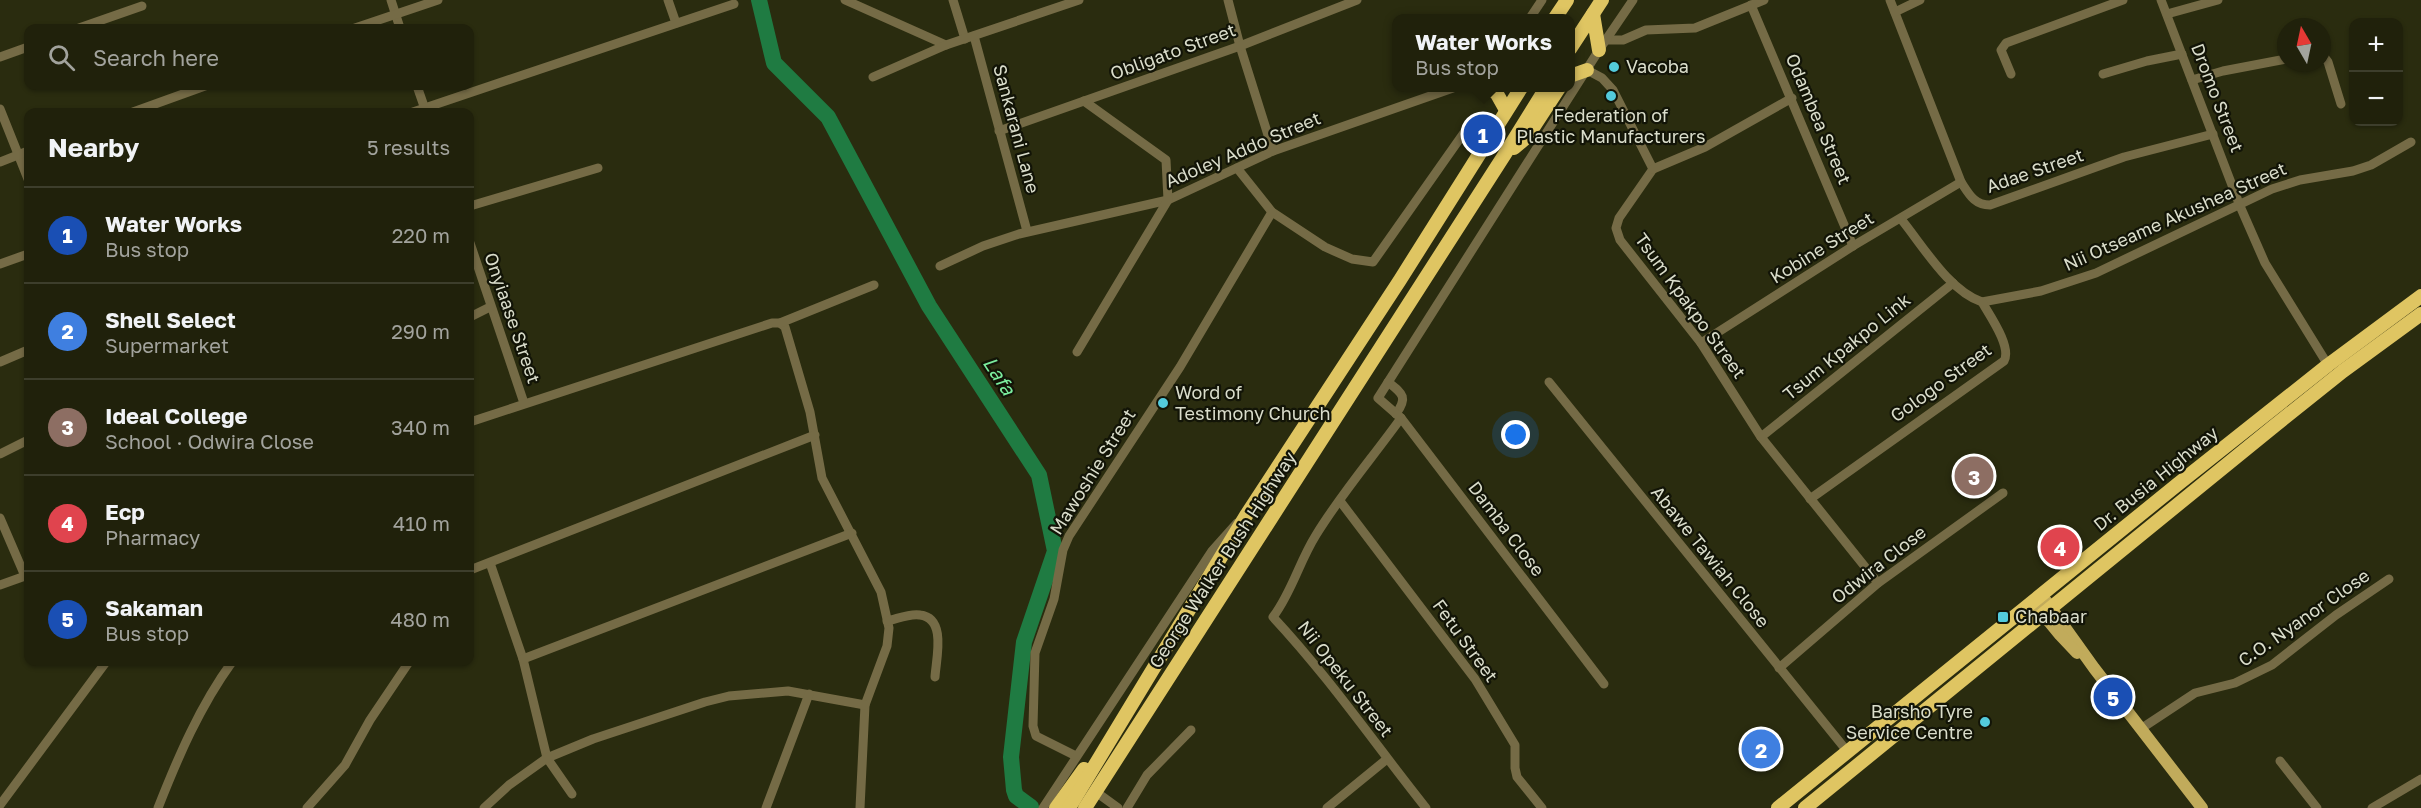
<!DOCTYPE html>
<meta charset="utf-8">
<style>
body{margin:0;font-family:"Golos Text",sans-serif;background:#282914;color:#f1f3f6}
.controls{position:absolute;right:18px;top:18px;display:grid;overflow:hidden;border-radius:12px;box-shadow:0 2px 4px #0004}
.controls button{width:54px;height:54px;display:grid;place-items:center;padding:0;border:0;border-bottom:2px solid #3d3e2c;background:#20210b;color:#f1f3f6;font:30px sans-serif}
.compass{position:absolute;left:2277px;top:18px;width:54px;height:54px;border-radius:50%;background:#20210b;box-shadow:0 2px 4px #0004;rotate:351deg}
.you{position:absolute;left:1516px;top:435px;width:21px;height:21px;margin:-15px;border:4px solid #fff;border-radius:50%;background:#1a73e8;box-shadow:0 0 0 9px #1a73e833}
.badge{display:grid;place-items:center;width:39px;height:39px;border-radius:50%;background:#53cadc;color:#fff;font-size:20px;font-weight:700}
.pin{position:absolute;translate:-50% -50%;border:3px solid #fff;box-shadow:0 2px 6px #0006}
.popup{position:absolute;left:1392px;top:14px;width:183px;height:78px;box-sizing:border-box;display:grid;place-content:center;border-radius:12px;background:#20210b;filter:drop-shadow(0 2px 4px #0005);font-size:20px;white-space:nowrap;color:#a2a39d}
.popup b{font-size:22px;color:#f1f3f6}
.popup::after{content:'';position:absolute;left:50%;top:100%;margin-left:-12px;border:12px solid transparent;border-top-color:#20210b}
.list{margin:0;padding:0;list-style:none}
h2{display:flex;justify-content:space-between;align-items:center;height:78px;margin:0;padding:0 24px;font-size:26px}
h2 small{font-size:20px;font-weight:400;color:#a2a39d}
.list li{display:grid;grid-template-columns:39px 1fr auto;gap:18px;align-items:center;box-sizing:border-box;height:96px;padding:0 24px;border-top:2px solid #3d3e2c}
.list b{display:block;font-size:22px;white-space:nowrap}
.list p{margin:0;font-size:20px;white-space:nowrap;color:#a2a39d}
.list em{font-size:20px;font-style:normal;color:#a2a39d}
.icon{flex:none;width:33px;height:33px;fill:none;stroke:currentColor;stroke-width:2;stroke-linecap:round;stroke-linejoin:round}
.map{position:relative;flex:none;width:2421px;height:808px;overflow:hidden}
.search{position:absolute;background:#20210b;box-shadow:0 2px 4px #0004;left:24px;top:24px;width:450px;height:66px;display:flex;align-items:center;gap:15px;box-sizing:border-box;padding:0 21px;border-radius:12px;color:#a2a39d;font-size:22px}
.panel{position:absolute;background:#20210b;box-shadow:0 2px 4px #0004;left:24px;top:108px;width:450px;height:558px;border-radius:12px}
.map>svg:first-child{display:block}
</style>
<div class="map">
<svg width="2421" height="808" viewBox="0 0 2421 808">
<rect width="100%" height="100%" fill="#2a2c0f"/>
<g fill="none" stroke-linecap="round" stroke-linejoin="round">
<polyline stroke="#1f7b42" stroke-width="16" points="759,0 774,63 828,117 929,306 1039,475 1055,551 1024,642 1011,757 1014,790 1016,796 1031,807"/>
<g stroke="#756b46" stroke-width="9">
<polyline points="391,0 400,28"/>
<polyline points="668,0 676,23"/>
<polyline points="845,0 946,45"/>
<polyline points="953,0 965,39"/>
<polyline points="1228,0 1240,46 1273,151"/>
<path d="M1890 0 1961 182C1969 194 1974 205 1990 205L2124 157 2213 134"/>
<polyline points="2161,0 2240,206 2265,263 2328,365"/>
<polyline points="1751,5 1853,246"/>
<polyline points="1895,12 1920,0"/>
<polyline points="2167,14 2218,0"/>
<polyline points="1530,18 1542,0"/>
<polyline points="79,28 142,6"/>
<polyline points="355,28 438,0"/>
<polyline points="974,36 1027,231"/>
<polyline points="1606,40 1623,40 1646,30 1695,28 1764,0"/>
<polyline points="2322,54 2328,62 2341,104"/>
<polyline points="0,57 28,47"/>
<polyline points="1587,70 1602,78 1613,90 1653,169"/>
<polyline points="2011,74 2001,50 2006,43 2123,0"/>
<polyline points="2103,74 2147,61 2182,54"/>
<polyline points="873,77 946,45 1079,0"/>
<polyline points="2192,80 2223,71 2286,59"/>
<polyline points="417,86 426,112"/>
<polyline points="0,109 28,179"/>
<polyline points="133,112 205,86"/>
<polyline points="413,112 734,4"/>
<polyline points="999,131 1240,46 1357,0"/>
<polyline points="0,162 28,151"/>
<polyline points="1237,168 1272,212 1325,247 1352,259 1373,262 1468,127"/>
<polyline points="1653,169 1619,218 1616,228 1620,240 1701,343 1761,437 1878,583"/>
<polyline points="1653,169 1705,147 1792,98"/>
<polyline points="470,206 598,168"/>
<polyline points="470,243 524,403"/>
<polyline points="0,264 28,254"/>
<polyline points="940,266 983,246 1019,234 1168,200 1273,151 1453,88"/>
<polyline points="1982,302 2041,291 2096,273 2272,189 2300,180 2353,171 2371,165 2411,142"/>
<polyline points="470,317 490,307"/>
<polyline points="780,323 785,327 810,412 822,478 881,592 889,628 887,646 865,705 860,808"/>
<polyline points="1701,343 1853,246 1961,182"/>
<polyline points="1077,352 1168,200 1166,160 1084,101"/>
<polyline points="0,362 28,350"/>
<path d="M1388 382C1403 394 1408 397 1396 414"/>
<polyline points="1549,382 1847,751"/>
<path d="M1401 418C1373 457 1341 494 1316 535 1299 562 1292 592 1273 617 1329 677 1375 744 1426 808"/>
<polyline points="470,422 772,323 780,323 874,285"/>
<polyline points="1761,437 1953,283"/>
<polyline points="0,454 28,440"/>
<path d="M1810 499 2004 361C2012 347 1990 316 1982 302 1949 291 1923 246 1901 219"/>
<polyline points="1340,501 1475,679 1515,745 1515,768 1517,777 1542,808"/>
<polyline points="0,518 25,576"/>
<polyline points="490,563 523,659 547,758 572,794"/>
<polyline points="470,570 815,435"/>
<polyline points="0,585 28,575"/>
<path d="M887 621C897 619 910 613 920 615 947 618 936 659 935 677"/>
<polyline points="523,659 852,533"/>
<polyline points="1779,668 1878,583 2003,493"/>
<polyline points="1604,684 1401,418 1378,398 1599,50 1633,0"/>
<polyline points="2142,728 2195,693 2235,683 2272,665 2336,615 2389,579"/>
<polyline points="1076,756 1036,736 1033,726 1035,653 1054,599 1063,550 1069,536 1180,367 1272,212"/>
<polyline points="2280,761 2317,808"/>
<polyline points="1096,792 1118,808"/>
<polyline points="0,805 106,662"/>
<path d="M158 808C178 757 200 706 232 662"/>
<polyline points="307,808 345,765 370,720 409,662"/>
<polyline points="484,808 509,785 547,758 593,739 705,702 729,696 788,691 865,705"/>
<polyline points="766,808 809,694"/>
<polyline points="1043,808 1212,551 1237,523"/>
<polyline points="1127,808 1147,775 1191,730"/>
<polyline points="1327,808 1387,759"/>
<polyline points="2372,808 2421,779"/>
</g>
<g stroke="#c1ab5b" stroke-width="12">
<polyline points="2046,601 2094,668 2202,808"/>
<polyline points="2033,602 2060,635 2077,653"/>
</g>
<g stroke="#dfc562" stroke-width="14">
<polyline points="1593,14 1599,50"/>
<polyline points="1555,18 1567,0"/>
<polyline points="1570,49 1602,0"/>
<polyline points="1570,76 1587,70"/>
<polyline points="1490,88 1497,94 1506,110"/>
<polyline points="1514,148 1527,137 1559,88"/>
<polyline points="1056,808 1084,769"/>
<polyline points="1069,808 1247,514 1400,280 1521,88"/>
<polyline points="1085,808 1505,154 1546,88"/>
<polyline points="1778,808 2178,484 2328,365 2421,296"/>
<polyline points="1805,808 2273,427 2343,371 2421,314"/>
</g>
</g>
<g fill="#53cadc" stroke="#121407" stroke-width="2">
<circle cx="1614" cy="67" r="6"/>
<circle cx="1611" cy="96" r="6"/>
<circle cx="1163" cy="403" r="6"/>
<rect x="1997" y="611" width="12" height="12" rx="3"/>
<circle cx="1985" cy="722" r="6"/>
</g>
<g text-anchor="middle" stroke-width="4.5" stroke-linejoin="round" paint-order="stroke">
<g font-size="18" fill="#daddcb" stroke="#121407">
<text transform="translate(1173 52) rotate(-20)" y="6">Obligato Street</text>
<text transform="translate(2217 98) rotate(69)" y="6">Dromo Street</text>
<text transform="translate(1818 119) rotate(67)" y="6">Odambea Street</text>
<text transform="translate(1016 129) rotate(75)" y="6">Sankarani Lane</text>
<text transform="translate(1243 150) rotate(-23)" y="6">Adoley Addo Street</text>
<text transform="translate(2035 171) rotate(-19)" y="6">Adae Street</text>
<text transform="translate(2175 217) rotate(-24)" y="6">Nii Otseame Akushea Street</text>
<text transform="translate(1822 248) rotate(-32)" y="6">Kobine Street</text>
<text transform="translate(1690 306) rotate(54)" y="6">Tsum Kpakpo Street</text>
<text transform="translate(512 318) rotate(71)" y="6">Onyiaase Street</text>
<text transform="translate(1847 347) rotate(-39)" y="6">Tsum Kpakpo Link</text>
<text transform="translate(1941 383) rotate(-36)" y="6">Gologo Street</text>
<text transform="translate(1093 472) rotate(-58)" y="6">Mawoshie Street</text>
<text transform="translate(2156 479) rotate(-39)" y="6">Dr. Busia Highway</text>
<text transform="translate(1506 529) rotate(53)" y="6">Damba Close</text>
<text transform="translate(1710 557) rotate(51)" y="6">Abawe Tawiah Close</text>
<text transform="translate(1223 560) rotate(-57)" y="6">George Walker Bush Highway</text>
<text transform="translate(1879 565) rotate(-38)" y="6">Odwira Close</text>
<text transform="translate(2304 618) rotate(-35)" y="6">C.O. Nyanor Close</text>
<text transform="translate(1465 641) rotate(54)" y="6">Fetu Street</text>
<text transform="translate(1345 679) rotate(52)" y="6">Nii Opeku Street</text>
</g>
<g font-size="18" fill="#daddcb" stroke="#121407" text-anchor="start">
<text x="1626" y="73">Vacoba</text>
<text x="1611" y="122" text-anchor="middle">Federation of<tspan x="1611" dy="21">Plastic Manufacturers</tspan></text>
<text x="1175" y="399">Word of<tspan x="1175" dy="21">Testimony Church</tspan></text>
<text x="2015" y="623">Chabaar</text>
<text x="1973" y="718" text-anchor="end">Barsho Tyre<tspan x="1973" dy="21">Service Centre</tspan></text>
</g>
<g font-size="20" font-style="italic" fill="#7bec9d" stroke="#121407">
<text transform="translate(999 376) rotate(57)" y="7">Lafa</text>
</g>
</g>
</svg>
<div class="controls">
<button>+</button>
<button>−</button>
</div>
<svg class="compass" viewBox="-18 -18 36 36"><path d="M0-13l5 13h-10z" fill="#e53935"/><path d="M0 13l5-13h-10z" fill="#a2a39d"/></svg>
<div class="you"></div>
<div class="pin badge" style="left:1483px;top:134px;background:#1a4fb4">1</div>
<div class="popup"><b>Water Works</b>Bus stop</div>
<div class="pin badge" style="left:1761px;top:749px;background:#3f7fe0">2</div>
<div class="pin badge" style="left:1974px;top:476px;background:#8d6e63">3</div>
<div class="pin badge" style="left:2060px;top:547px;background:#e0444e">4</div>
<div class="pin badge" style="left:2113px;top:697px;background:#1a4fb4">5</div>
<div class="search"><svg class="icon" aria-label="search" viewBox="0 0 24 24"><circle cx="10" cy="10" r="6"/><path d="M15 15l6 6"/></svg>Search here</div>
<section class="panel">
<h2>Nearby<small>5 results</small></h2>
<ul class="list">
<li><span class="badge" style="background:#1a4fb4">1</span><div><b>Water Works</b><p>Bus stop</p></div><em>220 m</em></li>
<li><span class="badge" style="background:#3f7fe0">2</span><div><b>Shell Select</b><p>Supermarket</p></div><em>290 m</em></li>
<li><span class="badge" style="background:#8d6e63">3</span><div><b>Ideal College</b><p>School · Odwira Close</p></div><em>340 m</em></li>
<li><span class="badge" style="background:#e0444e">4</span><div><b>Ecp</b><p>Pharmacy</p></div><em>410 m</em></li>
<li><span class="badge" style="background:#1a4fb4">5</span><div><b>Sakaman</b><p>Bus stop</p></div><em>480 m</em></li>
</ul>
</section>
</div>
